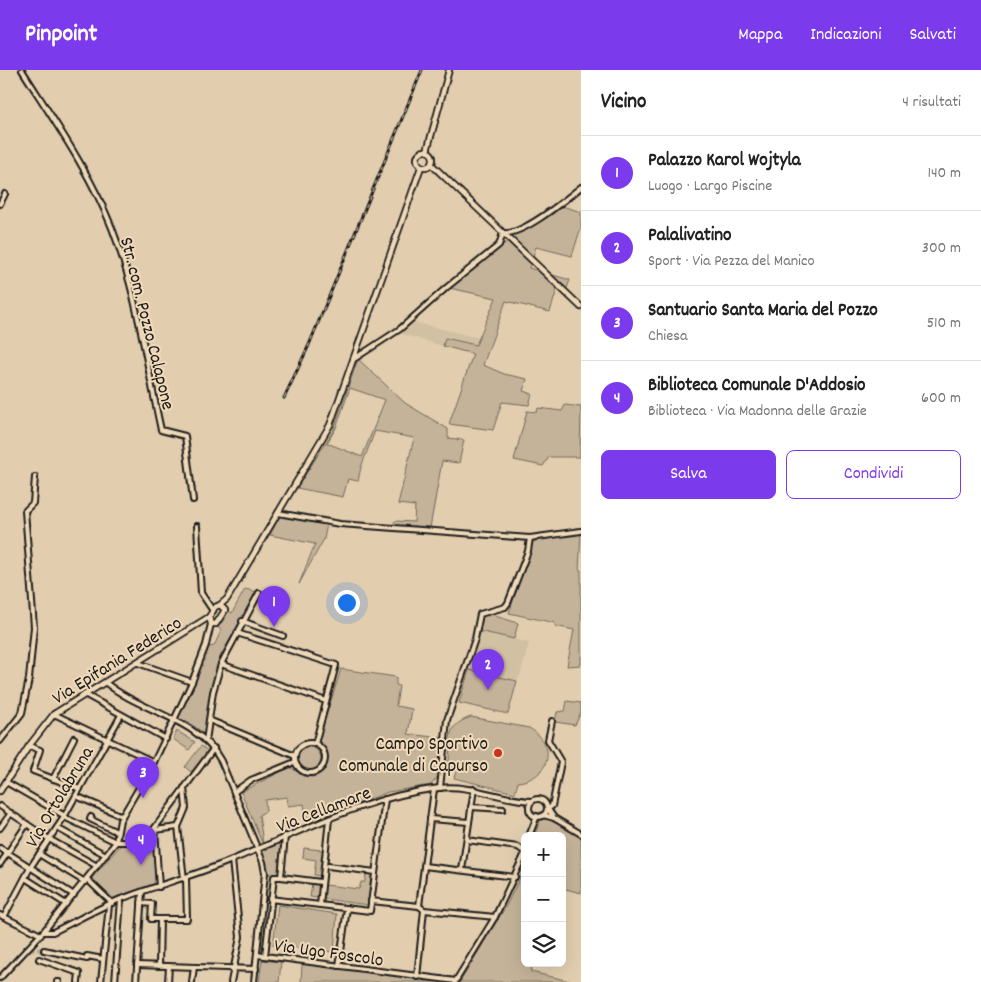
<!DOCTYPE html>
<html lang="it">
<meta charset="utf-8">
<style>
body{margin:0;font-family:Dekko,sans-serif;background:#f2f2f2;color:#222}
.controls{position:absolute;right:15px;bottom:15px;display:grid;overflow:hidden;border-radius:8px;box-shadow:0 5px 20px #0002}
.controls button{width:45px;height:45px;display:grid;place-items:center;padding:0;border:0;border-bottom:1px solid #e0e0e0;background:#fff;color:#222;font:25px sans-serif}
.you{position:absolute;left:346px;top:532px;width:18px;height:18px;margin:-12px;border:4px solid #fff;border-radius:50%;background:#1a73e8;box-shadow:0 0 0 8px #1a73e833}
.badge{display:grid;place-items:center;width:32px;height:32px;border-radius:50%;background:#7c3aed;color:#fff;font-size:16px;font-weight:700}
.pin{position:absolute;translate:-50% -41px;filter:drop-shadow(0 1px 2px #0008)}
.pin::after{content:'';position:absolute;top:26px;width:18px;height:15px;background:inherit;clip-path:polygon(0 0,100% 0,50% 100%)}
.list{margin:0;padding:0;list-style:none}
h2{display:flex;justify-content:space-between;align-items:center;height:65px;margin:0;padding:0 20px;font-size:21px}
h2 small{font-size:16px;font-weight:400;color:#767676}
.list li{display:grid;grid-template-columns:32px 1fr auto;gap:15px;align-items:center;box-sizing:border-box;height:75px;padding:0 20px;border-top:1px solid #e0e0e0}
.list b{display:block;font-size:19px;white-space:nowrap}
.list p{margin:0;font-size:16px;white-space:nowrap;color:#767676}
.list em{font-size:16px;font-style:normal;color:#767676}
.actions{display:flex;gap:10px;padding:15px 20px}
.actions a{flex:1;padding:11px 0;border:1px solid #7c3aed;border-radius:8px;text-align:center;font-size:18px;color:#7c3aed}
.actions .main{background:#7c3aed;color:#fff}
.icon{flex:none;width:28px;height:28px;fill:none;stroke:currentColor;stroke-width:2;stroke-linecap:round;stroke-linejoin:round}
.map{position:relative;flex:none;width:581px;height:912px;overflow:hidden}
header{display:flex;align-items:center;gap:30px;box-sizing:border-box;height:70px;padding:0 25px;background:#7c3aed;color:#fff}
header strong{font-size:24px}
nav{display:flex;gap:28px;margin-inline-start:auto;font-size:18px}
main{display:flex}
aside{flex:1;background:#fff}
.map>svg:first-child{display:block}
</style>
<header>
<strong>Pinpoint</strong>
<nav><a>Mappa</a><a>Indicazioni</a><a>Salvati</a></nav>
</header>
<main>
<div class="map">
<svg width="581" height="912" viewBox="0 0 581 912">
<rect width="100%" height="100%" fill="#e2ceaf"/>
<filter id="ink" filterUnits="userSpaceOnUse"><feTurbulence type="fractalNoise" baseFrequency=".02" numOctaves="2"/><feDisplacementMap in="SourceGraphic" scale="10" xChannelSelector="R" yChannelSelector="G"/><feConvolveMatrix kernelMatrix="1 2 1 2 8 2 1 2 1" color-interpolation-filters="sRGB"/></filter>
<g filter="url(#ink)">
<g fill="#d2c0a3">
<polygon points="414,252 479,268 476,275 445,268 443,276 398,263"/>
<polygon points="481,561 529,573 520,606 517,611 469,600"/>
</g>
<g fill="#c5b399" stroke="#70685a" fill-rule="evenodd">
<polygon points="562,136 581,142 581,157 572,186 536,177 529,198 570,210 567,218 558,216 550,242 506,231 483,295 504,304 527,309 523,321 532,324 529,335 502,332 493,360 449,354 473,284 443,276 445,268 476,275 496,228 449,218 514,166"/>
<path d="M358 289 405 333 448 359V368L464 370 459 393 442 391 430 458 393 456 395 451 414 452 415 436 398 434 414 368 375 361 361 397 358 411 348 409 343 427 297 418 333 361ZM350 318 385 330 362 387 327 373 336 358Z"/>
<polygon points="565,335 581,337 580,387 549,387 543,396 514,390 527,341 537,342 538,338 562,341"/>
<polygon points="281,444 307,451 327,454 324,469 299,514 315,474 270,465"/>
<polygon points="581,462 579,500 581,500 581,595 567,596 574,560 555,556 555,553 509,543 534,468"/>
<polygon points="245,519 257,522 220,587 210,625 205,664 202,665 200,664 201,661 186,651 184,653 179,651 178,646 209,577 214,576 221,561 218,557 226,546 227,540 232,543"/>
<polygon points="497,540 495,546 518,553 514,569 479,561 483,545"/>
<polygon points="341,599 396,607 396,615 399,616 396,636 412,639 408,664 442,668 437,708 431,715 388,722 307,754 304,734 288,736 287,727 265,730 266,741 259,745 263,773 262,773 241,722 290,697 303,706 313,707 326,698 328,685 318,672"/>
<polygon points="469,600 517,611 508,644 459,633"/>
<polygon points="567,631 581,633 581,642 575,655 555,652 557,642 565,641"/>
<path d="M471 647 529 658C558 674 551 708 518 712L515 723 454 708 457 698 448 696C453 674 441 657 471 647Z"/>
<polygon points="177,661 195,672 189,680 173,669"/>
<polygon points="201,676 208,681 191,702 185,697"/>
<circle cx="309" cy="689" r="12"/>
<polygon points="541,749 549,749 581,766 581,823 562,818 562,766 534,766"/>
<polygon points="152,766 156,814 112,829 91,809 120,776"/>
<polygon points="281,773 278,805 269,804 261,782"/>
<polygon points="304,778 329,781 325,815 359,819 361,812 365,812 366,803 372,804 368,835 310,827 312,813 321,814 322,806 314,805 316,790 303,788"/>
<polygon points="525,797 525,893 533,893 531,902 574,912 460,912 506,836"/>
<polygon points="278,835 337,844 334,882 273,875"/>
<polygon points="262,890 281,892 279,912 259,912"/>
<polygon points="302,894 441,912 301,912"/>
</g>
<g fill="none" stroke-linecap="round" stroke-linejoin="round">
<polyline stroke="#baaa92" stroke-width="4" stroke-dasharray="4 2" stroke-linecap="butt" points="31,879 44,880"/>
<defs>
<g id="minor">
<path d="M22 0C54 51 90 102 112 158 137 222 146 293 161 360L185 366 193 430"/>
<polyline points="0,134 5,124"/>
<path d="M354 289 400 259 446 218 499 175 503 163C522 166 565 130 581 117"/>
<polyline points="278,443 340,454 530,468 581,461"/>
<polyline points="197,456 201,523 213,541"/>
<polyline points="242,551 283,566"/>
<polyline points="237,563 336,595 315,674"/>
<polyline points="138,593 192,612"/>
<polyline points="221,594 326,631"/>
<path d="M106 613C141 642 198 648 221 691L263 792 265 803 254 912"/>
<polyline points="86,625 166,669"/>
<polyline points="54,644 154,692"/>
<polyline points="209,650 295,686"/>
<polyline points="552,651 548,670 561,692 552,736 548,739 554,748"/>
<polyline points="0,671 22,643 29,609 34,557 25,441 33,433 35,407"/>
<polyline points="206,671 213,622 221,594 259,523"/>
<circle cx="310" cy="688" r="15"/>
<polyline points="29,676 40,680 33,701 80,719"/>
<polyline points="53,709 74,668"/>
<polyline points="6,712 65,746"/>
<polyline points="440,718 447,650 475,569 480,544 505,537 508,533 528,481 530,468"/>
<polyline points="234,722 251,710 295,692"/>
<polyline points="76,726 122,746"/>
<circle cx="538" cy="738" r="9"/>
<polyline points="0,736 49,769 97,796"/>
<polyline points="471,737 503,739"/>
<polyline points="543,745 554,748 581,764"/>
<polyline points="64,747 116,772 129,772 151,763 214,678"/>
<polyline points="91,747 90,749 117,762"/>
<polyline points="430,749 469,752"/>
<polyline points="0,758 11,743"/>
<polyline points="57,758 106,785"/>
<polyline points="285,766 281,807 321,812"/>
<polyline points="529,766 537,746"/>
<polyline points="467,770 518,777 525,782"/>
<polyline points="116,772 120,750 154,692 192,612 206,575 211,554"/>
<polyline points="0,778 74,825"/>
<polyline points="39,784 85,812"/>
<polyline points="0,794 27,754"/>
<polyline points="328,796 375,802"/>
<polyline points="424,796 515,807"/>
<polyline points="462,800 474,719"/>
<polyline points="25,808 66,834"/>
<polyline points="87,809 112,833"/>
<polyline points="184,809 178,757 186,738 184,718"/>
<polyline points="159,817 155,760 178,757"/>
<polyline points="270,829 370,841 385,729"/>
<polyline points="371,831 419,836 424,840 495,847"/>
<polyline points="141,833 152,834 151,849 187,849 186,808"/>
<polyline points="320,835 329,749"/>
<polyline points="419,836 434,719"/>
<polyline points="0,845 41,865"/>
<polyline points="4,847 30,798 64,747 121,645"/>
<path d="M43 862H53C76 851 98 838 121 829 158 815 196 805 232 790 300 762 365 727 439 718 472 714 500 730 532 731"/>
<polyline points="44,880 87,889 87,886 103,889"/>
<polyline points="257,885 456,911"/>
<polyline points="265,886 274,807 281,807"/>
<polyline points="39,889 79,903 78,912"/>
<polyline points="137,895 256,899"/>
<polyline points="159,896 160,849"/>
<polyline points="339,896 347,838"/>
<polyline points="417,907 424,840"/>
<polyline points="0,908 43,862 116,772"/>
<polyline points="57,912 59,912"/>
<polyline points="101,912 109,835"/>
<polyline points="115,912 121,829"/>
<polyline points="136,912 142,822"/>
<polyline points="168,912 169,896"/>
<polyline points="192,912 194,897"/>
<polyline points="231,912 240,867 232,790"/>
<polyline points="455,912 495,847 525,783"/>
</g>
<g id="major">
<circle cx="425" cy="89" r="8"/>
<polyline points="427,81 449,0"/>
<polyline points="431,94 581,237"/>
<polyline points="220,535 227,529 330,355 421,97"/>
<polygon points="220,535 225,540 216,554 211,554 209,547 215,537"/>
<polyline points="0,721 29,676 54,644 209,547"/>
</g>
</defs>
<use href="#minor" stroke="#1c1c1c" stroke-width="8"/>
<use href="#major" stroke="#1c1c1c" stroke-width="8"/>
<use href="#minor" stroke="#efd9b8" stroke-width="4"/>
<use href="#major" stroke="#efd9b8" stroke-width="4.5"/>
<defs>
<polyline id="rail" points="284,328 309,275 422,0"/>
</defs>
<use href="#rail" stroke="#1c1c1c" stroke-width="3"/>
<use href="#rail" stroke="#efd9b8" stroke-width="1" stroke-dasharray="4" stroke-linecap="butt"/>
</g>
</g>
<circle fill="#c8321e" stroke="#efd9b8" stroke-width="2" cx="498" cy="683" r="5"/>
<g text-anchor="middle" stroke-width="4" stroke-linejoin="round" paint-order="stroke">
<g font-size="19" fill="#1c1c1c" stroke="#efd9b8">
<text transform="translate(149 253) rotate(76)" y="7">Str. com. Pozzo Calapone</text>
<text transform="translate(116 589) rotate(-32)" y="7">Via Epifania Federico</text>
<text transform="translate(58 726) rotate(-59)" y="7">Via Ortolabruna</text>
<text transform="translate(323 738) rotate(-21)" y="7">Via Cellamare</text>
<text transform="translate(329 881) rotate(8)" y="7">Via Ugo Foscolo</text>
</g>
<g font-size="19" fill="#1c1c1c" stroke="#efd9b8" text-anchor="end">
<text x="488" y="679">Campo Sportivo<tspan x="488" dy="22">Comunale di Capurso</tspan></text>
</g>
</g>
</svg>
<div class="controls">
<button>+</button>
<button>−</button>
<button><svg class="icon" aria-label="layers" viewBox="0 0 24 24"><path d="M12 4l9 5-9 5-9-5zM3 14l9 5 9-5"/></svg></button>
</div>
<div class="you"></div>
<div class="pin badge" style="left:274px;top:557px">1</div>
<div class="pin badge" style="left:488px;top:620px">2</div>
<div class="pin badge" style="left:143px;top:728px">3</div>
<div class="pin badge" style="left:141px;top:795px">4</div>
</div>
<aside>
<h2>Vicino<small>4 risultati</small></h2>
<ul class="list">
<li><span class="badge">1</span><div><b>Palazzo Karol Wojtyla</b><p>Luogo · Largo Piscine</p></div><em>140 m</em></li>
<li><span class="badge">2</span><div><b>Palalivatino</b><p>Sport · Via Pezza del Manico</p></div><em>300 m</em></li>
<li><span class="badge">3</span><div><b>Santuario Santa Maria del Pozzo</b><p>Chiesa</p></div><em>510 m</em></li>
<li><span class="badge">4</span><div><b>Biblioteca Comunale D'Addosio</b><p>Biblioteca · Via Madonna delle Grazie</p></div><em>600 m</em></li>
</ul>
<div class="actions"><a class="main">Salva</a><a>Condividi</a></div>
</aside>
</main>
